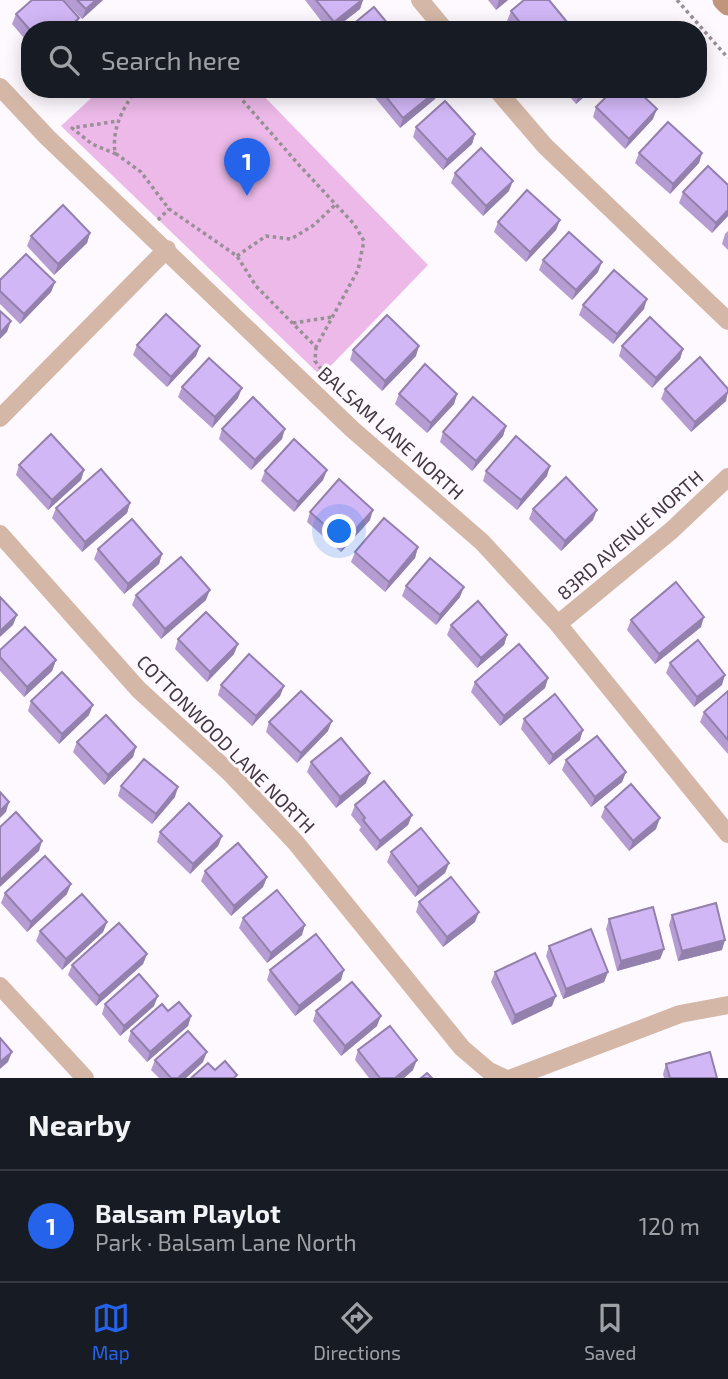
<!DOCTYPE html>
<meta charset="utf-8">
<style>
body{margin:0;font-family:"Exo 2",sans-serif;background:#20242c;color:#f1f3f6}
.you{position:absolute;left:340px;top:532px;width:24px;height:24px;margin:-18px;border:5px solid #fff;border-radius:50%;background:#1a73e8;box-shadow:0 0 0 10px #1a73e833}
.badge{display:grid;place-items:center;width:46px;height:46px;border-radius:50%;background:#2563eb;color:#fff;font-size:23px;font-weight:700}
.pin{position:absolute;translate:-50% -58px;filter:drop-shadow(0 2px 4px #0008)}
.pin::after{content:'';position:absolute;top:37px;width:24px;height:21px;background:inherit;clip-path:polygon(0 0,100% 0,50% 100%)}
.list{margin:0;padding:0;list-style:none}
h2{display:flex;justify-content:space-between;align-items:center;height:91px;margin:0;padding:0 28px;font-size:30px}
h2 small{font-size:23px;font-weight:400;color:#9ea1a6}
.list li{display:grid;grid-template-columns:46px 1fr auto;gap:21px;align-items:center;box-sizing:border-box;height:112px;padding:0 28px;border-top:2px solid #363941}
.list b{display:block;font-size:26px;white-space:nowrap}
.list p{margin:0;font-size:23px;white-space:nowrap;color:#9ea1a6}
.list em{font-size:23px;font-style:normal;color:#9ea1a6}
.icon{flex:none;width:38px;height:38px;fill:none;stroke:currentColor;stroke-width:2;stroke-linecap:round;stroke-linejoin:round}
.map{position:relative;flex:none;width:728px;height:1078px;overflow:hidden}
.search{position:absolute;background:#171b24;box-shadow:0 4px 18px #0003;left:21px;right:21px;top:21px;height:77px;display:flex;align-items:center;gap:18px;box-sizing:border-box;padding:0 24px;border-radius:28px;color:#9ea1a6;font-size:26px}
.sheet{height:203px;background:#171b24}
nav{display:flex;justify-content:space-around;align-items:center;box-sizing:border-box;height:98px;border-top:2px solid #363941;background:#171b24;font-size:19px;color:#9ea1a6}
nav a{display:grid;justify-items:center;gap:4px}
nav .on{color:#2563eb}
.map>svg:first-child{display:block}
</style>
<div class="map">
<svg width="728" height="1078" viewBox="0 0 728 1078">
<rect width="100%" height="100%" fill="#fef9fe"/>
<polygon fill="#ecb9e8" points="101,89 257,89 428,265 321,376 61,126"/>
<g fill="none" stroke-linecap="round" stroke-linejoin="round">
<g stroke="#988f97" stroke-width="3.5" stroke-dasharray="3.5 3.5" stroke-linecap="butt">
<polyline points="677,0 728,58"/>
<path d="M136 89C122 111 112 127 115 153L141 172 169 209 237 256 256 286 316 347 358 270 364 241 354 224 299 165 244 102 236 89"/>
<polyline points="116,154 92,144 72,128 118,121"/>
<polyline points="158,220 169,209"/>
<polyline points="237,256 266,236 291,239 314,225 336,204"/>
<polyline points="293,323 332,317"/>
<polyline points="316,347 315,361 325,374"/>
</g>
<g stroke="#d4b7a6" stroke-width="18">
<polyline points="420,0 445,30"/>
<polyline points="0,87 47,137 352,429 482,542 558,624 728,834"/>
<polyline points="496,89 545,146 728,321"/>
<polyline points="0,418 167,249"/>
<polyline points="0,534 139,690 230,773 296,843 462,1048 489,1071 504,1078"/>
<polyline points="558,624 672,530 728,477"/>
<polyline points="0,986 85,1078"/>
<polyline points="512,1078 680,1014 728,1005"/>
</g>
<polyline stroke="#c0957c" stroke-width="21" points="723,0 728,5"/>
</g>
<g fill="#b59dd4">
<polygon points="64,0 103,0 82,19"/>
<polygon points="305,0 363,0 360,9 333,30 328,30"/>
<polygon points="488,0 508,0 496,10"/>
<polygon points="511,11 567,22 564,30 514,30 507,21"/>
<polygon points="16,14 76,28 30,30 30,45 12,24"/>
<polygon points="373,89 439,89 435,99 400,128 372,94"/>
<polygon points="563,89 593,89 576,104"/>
<polygon points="596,107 653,119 625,149 593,117"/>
<polygon points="416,127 475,134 472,144 443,170 413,137"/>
<polygon points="639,153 702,153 699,163 670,194 635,163"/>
<polygon points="455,173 509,191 483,216 451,183"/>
<polygon points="728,185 728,216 712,233 679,203 683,192"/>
<polygon points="560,220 556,230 526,262 494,232 498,222"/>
<polygon points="728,231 728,250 722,244 725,234"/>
<polygon points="90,233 87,243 54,275 27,246 31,236"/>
<polygon points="543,260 598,272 572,300 539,270"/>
<polygon points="0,280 55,282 51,292 20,324 0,304"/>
<polygon points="583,305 644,309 613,344 579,315"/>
<polygon points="137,345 200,346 196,356 167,387 133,355"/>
<polygon points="622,346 683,349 680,359 652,388 619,356"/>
<polygon points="353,350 416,356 382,391 350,360"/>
<polygon points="182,387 238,398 212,428 178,397"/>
<polygon points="665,389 726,401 691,432 661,399"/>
<polygon points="399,394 457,394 454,404 427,433 395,404"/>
<polygon points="506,426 503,436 472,471 440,442 443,432"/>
<polygon points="222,429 282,439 251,470 219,439"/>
<polygon points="19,465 84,470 81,480 48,510 16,475"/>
<polygon points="327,470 323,480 294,512 261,481 265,471"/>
<polygon points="486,471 547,476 517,510 483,481"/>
<polygon points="130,503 127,513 82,552 52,518 56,508"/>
<polygon points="533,509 593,520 561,551 529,519"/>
<polygon points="310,512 370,520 341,552 307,522"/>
<polygon points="418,547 415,558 385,592 351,562 355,552"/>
<polygon points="98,549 162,554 159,564 124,594 94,559"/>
<polygon points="406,586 460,597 436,625 402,596"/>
<polygon points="136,595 206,600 161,639 132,605"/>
<polygon points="631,620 701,627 655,664 627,630"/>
<polygon points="451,625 507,635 504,645 477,668 447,635"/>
<polygon points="178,639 234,654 207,682 175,649"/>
<polygon points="0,650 56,660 52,671 24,697 0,671"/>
<polygon points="670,663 722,685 694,707 666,673"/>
<polygon points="548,678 545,688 500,726 471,692 475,682"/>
<polygon points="221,685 284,686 280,696 252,726 218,695"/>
<polygon points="728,691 728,754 700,722 704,712"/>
<polygon points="31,701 89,715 59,744 28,711"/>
<polygon points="524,719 580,740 549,765 521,729"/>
<polygon points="269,722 328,731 297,763 266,732"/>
<polygon points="77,742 136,747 133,757 104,785 73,752"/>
<polygon points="566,760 626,772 622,782 591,807 562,770"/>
<polygon points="311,762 366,783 336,808 307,772"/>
<polygon points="121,786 175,797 152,824 118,796"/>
<polygon points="355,805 412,815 408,825 376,851 359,830 361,827 351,815"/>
<polygon points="605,807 656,829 629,851 601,817"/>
<polygon points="160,832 222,836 218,846 190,874 157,842"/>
<polygon points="391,852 449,863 445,873 415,897 387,862"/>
<polygon points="205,871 267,877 263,887 231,916 201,881"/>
<polygon points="5,893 67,894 27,932 1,903"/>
<polygon points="419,902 475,922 443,947 416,912"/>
<polygon points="672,915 722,950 678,961 669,925"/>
<polygon points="243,918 302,935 267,963 239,928"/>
<polygon points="609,919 664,949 660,959 617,971 606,929"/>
<polygon points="107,922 103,932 62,970 36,941 40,931"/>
<polygon points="549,946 608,972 604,982 563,999 546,956"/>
<polygon points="147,954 143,964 96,1006 68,975 72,965"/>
<polygon points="270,970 341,980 295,1016 267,980"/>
<polygon points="495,972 552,1006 512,1025 491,982"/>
<polygon points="105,1004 154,1006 120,1036 102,1014"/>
<polygon points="168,1011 191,1016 188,1026 147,1062 128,1041 131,1031"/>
<polygon points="316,1011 377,1026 341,1056 313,1021"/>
<polygon points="358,1050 413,1070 404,1078 369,1078 355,1060"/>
<polygon points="155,1060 203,1062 186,1078 159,1078 151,1070"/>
<polygon points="666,1064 717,1078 664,1078 663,1074"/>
</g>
<g fill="#9380ac">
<polygon points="96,0 103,0 82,19 86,9"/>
<polygon points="363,0 360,9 333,30 331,30 334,22"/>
<polygon points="499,0 508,0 496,10"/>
<polygon points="79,18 76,28 74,30 66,30"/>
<polygon points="567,22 564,30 558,30"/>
<polygon points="439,89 435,99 400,128 403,118"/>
<polygon points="585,89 593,89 576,104 579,94"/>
<polygon points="657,109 653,119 625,149 629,139"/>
<polygon points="475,134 472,144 443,170 447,160"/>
<polygon points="702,153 699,163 670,194 673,184"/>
<polygon points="513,181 509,191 483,216 486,206"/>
<polygon points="728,210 728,216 712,233 716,223"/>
<polygon points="560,220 556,230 526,262 530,252"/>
<polygon points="90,233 87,243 54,275 58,264"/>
<polygon points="602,262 598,272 572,300 576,290"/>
<polygon points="55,282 51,292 20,324 24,314"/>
<polygon points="647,299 644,309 613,344 617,334"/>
<polygon points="11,321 7,332 0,339 0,333"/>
<polygon points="200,346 196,356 167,387 171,377"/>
<polygon points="419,346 416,356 382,391 385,381"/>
<polygon points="683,349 680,359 652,388 656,378"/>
<polygon points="242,388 238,398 212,428 215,417"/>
<polygon points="728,392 726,401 691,432 695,422"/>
<polygon points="457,394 454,404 427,433 431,423"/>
<polygon points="506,426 503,436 472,471 476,461"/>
<polygon points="285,429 282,439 251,470 255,460"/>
<polygon points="550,466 547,476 517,510 521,500"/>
<polygon points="84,470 81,480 48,510 52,500"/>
<polygon points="327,470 323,480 294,512 298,502"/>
<polygon points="130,503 127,513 82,552 85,542"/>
<polygon points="373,510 370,520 341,552 344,542"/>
<polygon points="597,510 593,520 561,551 565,541"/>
<polygon points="418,547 415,558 385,592 389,582"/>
<polygon points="162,554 159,564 124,594 128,584"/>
<polygon points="464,587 460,597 436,625 440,615"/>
<polygon points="210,590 206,600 161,639 165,629"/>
<polygon points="17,615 13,625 0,637 0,631"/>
<polygon points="704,617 701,627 655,664 659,654"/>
<polygon points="507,635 504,645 477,668 481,658"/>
<polygon points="238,644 234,654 207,682 210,672"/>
<polygon points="56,660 52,671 24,697 27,687"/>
<polygon points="725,675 722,685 694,707 697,697"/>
<polygon points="548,678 545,688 500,726 504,716"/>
<polygon points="284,686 280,696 252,726 256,716"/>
<polygon points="93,705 89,715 59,744 62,734"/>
<polygon points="332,721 328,731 297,763 301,753"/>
<polygon points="583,730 580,740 549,765 553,755"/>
<polygon points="136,747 133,757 104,785 108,775"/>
<polygon points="626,772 622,782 591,807 595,797"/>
<polygon points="370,773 366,783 336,808 340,797"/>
<polygon points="178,787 175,797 152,824 156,814"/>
<polygon points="9,802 6,812 0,818 0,811"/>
<polygon points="412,815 408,825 376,851 380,841"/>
<polygon points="660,818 656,829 629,851 633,841"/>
<polygon points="222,836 218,846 190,874 193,864"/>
<polygon points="42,841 39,851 0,887 0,880"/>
<polygon points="449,863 445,873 415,897 418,887"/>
<polygon points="267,877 263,887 231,916 234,906"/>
<polygon points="71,884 67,894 27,932 31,922"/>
<polygon points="479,912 475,922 443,947 447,937"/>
<polygon points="107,922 103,932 62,970 66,959"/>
<polygon points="305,925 302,935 267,963 271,953"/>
<polygon points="725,940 722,950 678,961 682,951"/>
<polygon points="664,949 660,959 617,971 621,961"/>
<polygon points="147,954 143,964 96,1006 99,996"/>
<polygon points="344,970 341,980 295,1016 299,1006"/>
<polygon points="608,972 604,982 563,999 566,989"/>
<polygon points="158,996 154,1006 120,1036 124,1026"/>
<polygon points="556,996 552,1006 512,1025 515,1015"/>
<polygon points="191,1016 188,1026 147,1062 150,1052"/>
<polygon points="381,1016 377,1026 341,1056 345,1046"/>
<polygon points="12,1052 8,1062 0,1069 0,1062"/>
<polygon points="207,1052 203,1062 186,1078 178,1078"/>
<polygon points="417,1060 413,1070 404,1078 395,1078"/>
</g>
<g fill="#d2b7f6" stroke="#9380ac" stroke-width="2">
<polygon points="32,0 63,0 79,18 66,30 30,30 16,14"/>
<polygon points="77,0 96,0 86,9"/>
<polygon points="316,0 362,0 334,22"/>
<polygon points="524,0 549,0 567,22 558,30 526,30 511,11"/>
<polygon points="374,7 393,30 346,30"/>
<polygon points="380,89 439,89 403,118"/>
<polygon points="575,89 585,89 579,94"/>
<polygon points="614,89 636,89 657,109 629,139 596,107"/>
<polygon points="445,101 475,134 447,160 416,127"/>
<polygon points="668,122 702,153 673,184 639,153"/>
<polygon points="481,148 513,181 486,206 455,173"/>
<polygon points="708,166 728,185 728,210 716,223 683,192"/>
<polygon points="527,190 560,220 530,252 498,222"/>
<polygon points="63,205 90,233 58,264 31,236"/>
<polygon points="569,232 602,262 576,290 543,260"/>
<polygon points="26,254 55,282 24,314 0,291 0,280"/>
<polygon points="614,270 647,299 617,334 583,305"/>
<polygon points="0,311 11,321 0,333"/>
<polygon points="166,314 200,346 171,377 137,345"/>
<polygon points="387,315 419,346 385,381 353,350"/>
<polygon points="650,317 683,349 656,378 622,346"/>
<polygon points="700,357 728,389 728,392 695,422 665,389"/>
<polygon points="209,358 242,388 215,417 182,387"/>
<polygon points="425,364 457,394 431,423 399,394"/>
<polygon points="253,397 285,429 255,460 222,429"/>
<polygon points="473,397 506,426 476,461 443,432"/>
<polygon points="51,434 84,470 52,500 19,465"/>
<polygon points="516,436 550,466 521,500 486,471"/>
<polygon points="294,439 327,470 298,502 265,471"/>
<polygon points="101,469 130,503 85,542 56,508"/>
<polygon points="566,477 597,510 565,541 533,509"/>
<polygon points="339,479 373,510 344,542 310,512"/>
<polygon points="384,518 418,547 389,582 355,552"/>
<polygon points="132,519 162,554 128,584 98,549"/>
<polygon points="181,557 210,590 165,629 136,595"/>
<polygon points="430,558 464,587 440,615 406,586"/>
<polygon points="676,582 704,617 659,654 631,620"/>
<polygon points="0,597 17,615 0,631"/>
<polygon points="478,601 507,635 481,658 451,625"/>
<polygon points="206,612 238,644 210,672 178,639"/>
<polygon points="25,627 56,660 27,687 0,657 0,650"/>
<polygon points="698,640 725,675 697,697 670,663"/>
<polygon points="519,644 548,678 504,716 475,682"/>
<polygon points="249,654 284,686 256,716 221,685"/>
<polygon points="62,672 93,705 62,734 31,701"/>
<polygon points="301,691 332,721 301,753 269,722"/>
<polygon points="728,691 728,740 704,712"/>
<polygon points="555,694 583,730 553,755 524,719"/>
<polygon points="106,715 136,747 108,775 77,742"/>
<polygon points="597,736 626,772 595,797 566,760"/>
<polygon points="341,738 370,773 340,797 311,762"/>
<polygon points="144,759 178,787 156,814 121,786"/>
<polygon points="384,781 412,815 380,841 363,820 365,818 355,805"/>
<polygon points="631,784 660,818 633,841 605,807"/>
<polygon points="0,792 9,802 0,811"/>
<polygon points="189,803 222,836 193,864 160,832"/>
<polygon points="16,812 42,841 0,880 0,827"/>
<polygon points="421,828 449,863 418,887 391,852"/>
<polygon points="238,843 267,877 234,906 205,871"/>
<polygon points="45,856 71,884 31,922 5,893"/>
<polygon points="451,877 479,912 447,937 419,902"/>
<polygon points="277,890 305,925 271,953 243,918"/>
<polygon points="82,894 107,922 66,959 40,931"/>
<polygon points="716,903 725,940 682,951 672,915"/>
<polygon points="653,907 664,949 621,961 609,919"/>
<polygon points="119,923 147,954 99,996 72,965"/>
<polygon points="591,929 608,972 566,989 549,946"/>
<polygon points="316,934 344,970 299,1006 270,970"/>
<polygon points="535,953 556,996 515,1015 495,972"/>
<polygon points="139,974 158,996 124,1026 105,1004"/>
<polygon points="352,982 381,1016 345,1046 316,1011"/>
<polygon points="179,1002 191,1016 150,1052 131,1031 162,1004 168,1011"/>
<polygon points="390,1026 417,1060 395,1078 380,1078 358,1050"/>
<polygon points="188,1031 207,1052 178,1078 171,1078 155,1060"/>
<polygon points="0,1038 12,1052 0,1062"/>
<polygon points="710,1052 717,1078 670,1078 666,1064"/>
<polygon points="225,1061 237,1075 234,1078 191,1078 208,1063 215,1070"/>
<polygon points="427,1073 432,1078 421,1078"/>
</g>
<g text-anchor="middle" stroke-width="6" stroke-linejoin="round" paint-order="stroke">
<g font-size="19" fill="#433742" stroke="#fef9fe">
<text transform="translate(391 433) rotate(42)" y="7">BALSAM LANE NORTH</text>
<text transform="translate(630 535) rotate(-41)" y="7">83RD AVENUE NORTH</text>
<text transform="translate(226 744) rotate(45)" y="7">COTTONWOOD LANE NORTH</text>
</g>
</g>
</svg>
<div class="you"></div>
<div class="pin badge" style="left:247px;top:196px">1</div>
<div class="search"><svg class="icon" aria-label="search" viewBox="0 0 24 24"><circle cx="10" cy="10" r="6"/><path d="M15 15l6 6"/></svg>Search here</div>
</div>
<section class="sheet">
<h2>Nearby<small></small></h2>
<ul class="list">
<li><span class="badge">1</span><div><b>Balsam Playlot</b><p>Park · Balsam Lane North</p></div><em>120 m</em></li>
</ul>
</section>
<nav>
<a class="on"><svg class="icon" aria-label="map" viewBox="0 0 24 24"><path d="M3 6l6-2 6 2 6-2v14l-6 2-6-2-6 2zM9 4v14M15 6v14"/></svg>Map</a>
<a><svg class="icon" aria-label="directions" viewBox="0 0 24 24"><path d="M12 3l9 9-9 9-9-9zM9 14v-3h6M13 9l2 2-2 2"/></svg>Directions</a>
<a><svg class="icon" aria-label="saved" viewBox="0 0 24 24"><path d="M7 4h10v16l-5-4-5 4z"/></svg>Saved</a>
</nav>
